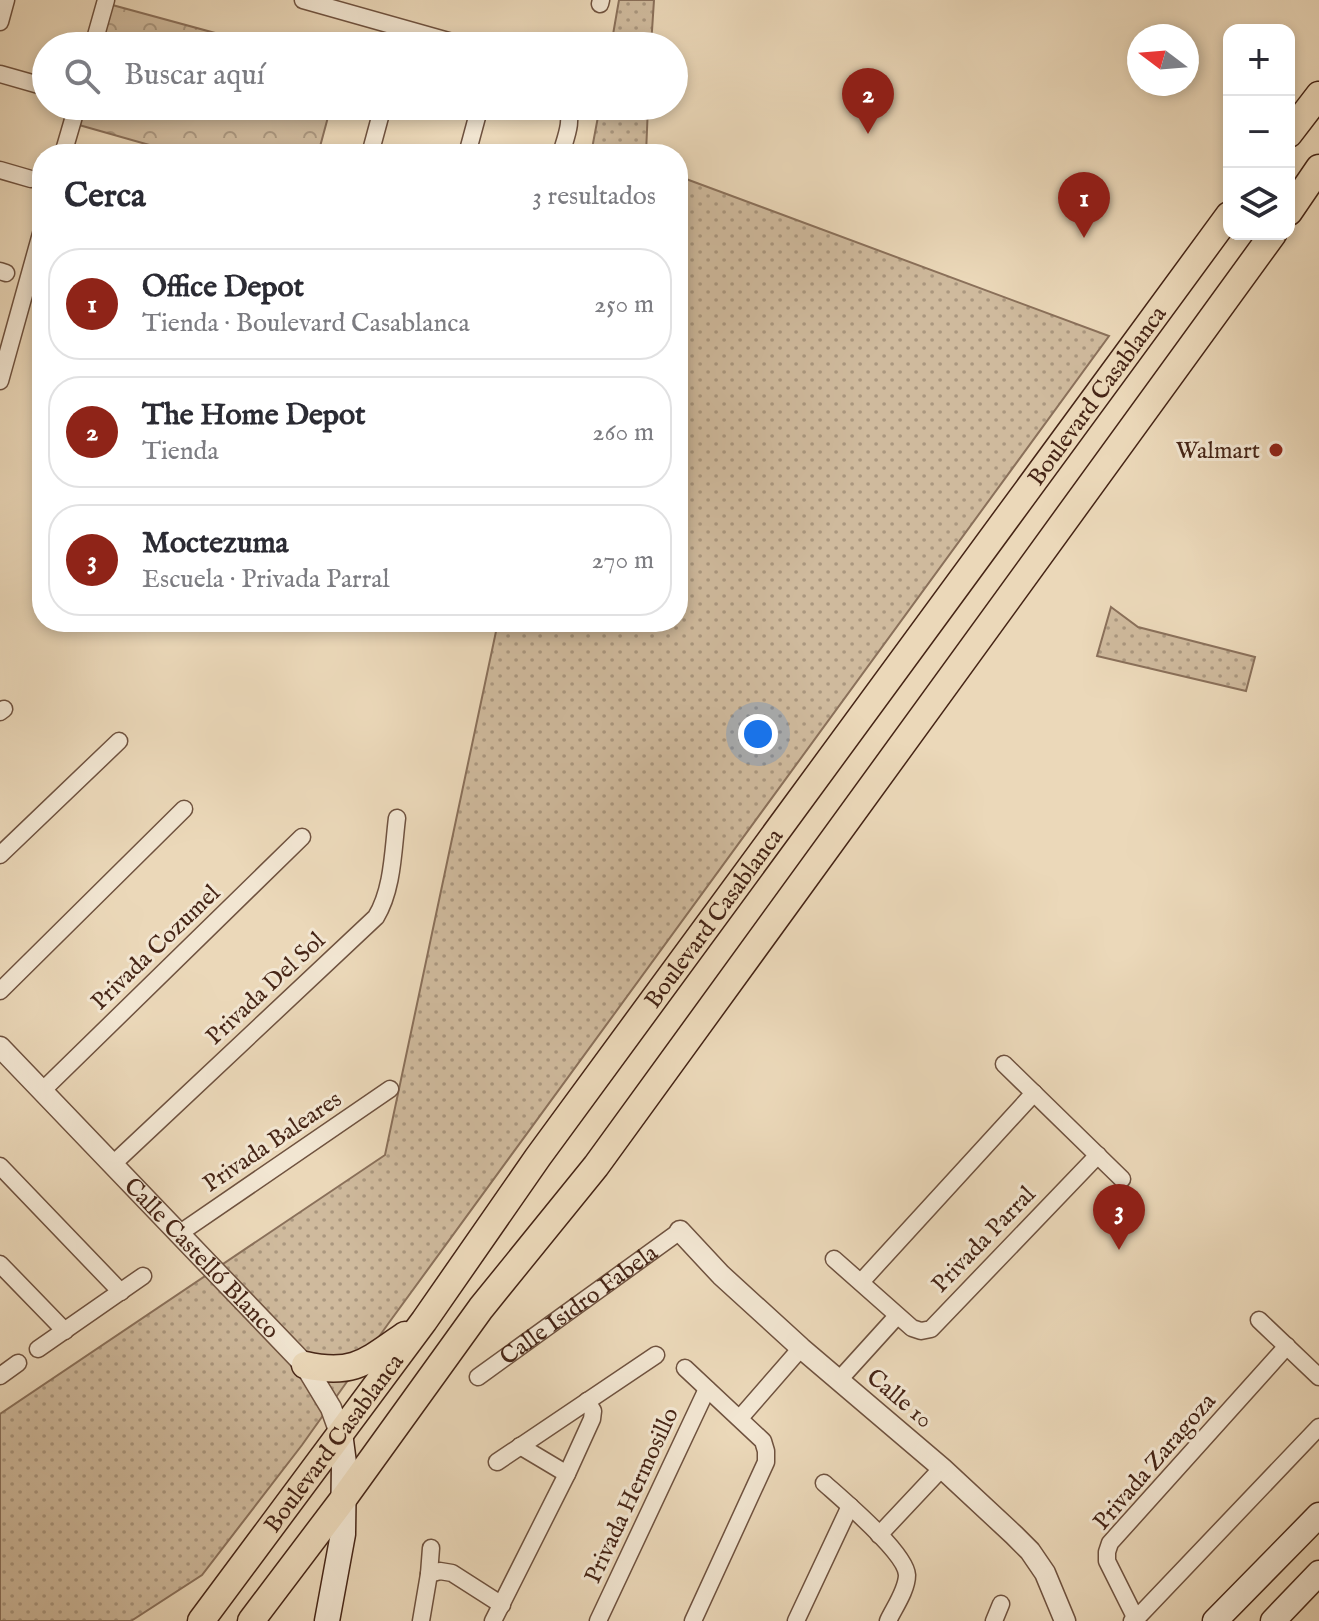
<!DOCTYPE html>
<html lang="es">
<meta charset="utf-8">
<style>
body{margin:0;font-family:"IM FELL English",serif;background:#f2f2f3;color:#2b2b33}
.controls{position:absolute;right:24px;top:24px;display:grid;overflow:hidden;border-radius:16px;box-shadow:0 4px 12px #0003}
.controls button{width:72px;height:72px;display:grid;place-items:center;padding:0;border:0;border-bottom:2px solid #e1e1e2;background:#fff;color:#2b2b33;font:40px sans-serif}
.compass{position:absolute;left:1127px;top:24px;width:72px;height:72px;border-radius:50%;background:#fff;box-shadow:0 4px 12px #0003;rotate:286deg}
.you{position:absolute;left:758px;top:734px;width:28px;height:28px;margin:-20px;border:6px solid #fff;border-radius:50%;background:#1a73e8;box-shadow:0 0 0 12px #1a73e833}
.badge{display:grid;place-items:center;width:52px;height:52px;border-radius:50%;background:#8f2418;color:#fff;font-size:26px;font-weight:700}
.pin{position:absolute;translate:-50% -66px;filter:drop-shadow(0 2px 4px #0008)}
.pin::after{content:'';position:absolute;top:42px;width:28px;height:24px;background:inherit;clip-path:polygon(0 0,100% 0,50% 100%)}
.list{margin:0;padding:0;list-style:none}
h2{display:flex;justify-content:space-between;align-items:center;height:104px;margin:0;padding:0 32px;font-size:34px}
h2 small{font-size:26px;font-weight:400;color:#7c7c81}
.list li{display:grid;grid-template-columns:52px 1fr auto;gap:24px;align-items:center;box-sizing:border-box;height:112px;margin:0 16px 16px;padding:0 16px;border:2px solid #e1e1e2;border-radius:32px}
.list b{display:block;font-size:30px;white-space:nowrap}
.list p{margin:0;font-size:26px;white-space:nowrap;color:#7c7c81}
.list em{font-size:26px;font-style:normal;color:#7c7c81}
.icon{flex:none;width:44px;height:44px;fill:none;stroke:currentColor;stroke-width:2;stroke-linecap:round;stroke-linejoin:round}
.map{position:relative;flex:none;width:1319px;height:1621px;overflow:hidden}
.search{position:absolute;background:#fff;box-shadow:0 4px 12px #0003;left:32px;top:32px;width:656px;height:88px;display:flex;align-items:center;gap:20px;box-sizing:border-box;padding:0 28px;border-radius:44px;color:#7c7c81;font-size:30px}
.panel{position:absolute;background:#fff;box-shadow:0 4px 12px #0003;left:32px;top:144px;width:656px;height:488px;border-radius:32px}
.map>svg:first-child{display:block}
</style>
<div class="map">
<svg width="1319" height="1621" viewBox="0 0 1319 1621">
<defs>
<pattern id="grass-dots" width="8" height="8" patternUnits="userSpaceOnUse" patternTransform="scale(2)"><rect width="8" height="8" fill="#cfba9d"/><path d="M2 2h.1M6 6h.1" fill="none" stroke="#aa977f" stroke-width="1.8" stroke-linecap="round"/></pattern>
<pattern id="park-crowns" width="20" height="18" patternUnits="userSpaceOnUse" patternTransform="scale(2)"><rect width="20" height="18" fill="#cfba9d"/><path d="M2 6a3 3 0 1 1 6 0M12 15a3 3 0 1 1 6 0" fill="none" stroke="#aa977f"/></pattern>
</defs>
<rect width="100%" height="100%" fill="#ebd8b9"/>
<filter id="stains"><feTurbulence type="fractalNoise" baseFrequency=".0025" numOctaves="4"/><feColorMatrix values="0 0 0 0 .2 0 0 0 0 .09 0 0 0 0 .02 0 0 0 .5 -.17"/></filter>
<radialGradient id="worn" r=".72"><stop offset=".6" stop-color="#630" stop-opacity="0"/><stop offset="1" stop-color="#630" stop-opacity=".3"/></radialGradient>
<g fill="url(#grass-dots)" stroke="#8a705a" stroke-width="2">
<polygon points="619,0 654,0 651,46 611,46"/>
<polygon points="600,106 648,106 646,154 591,154"/>
<polygon points="678,176 1109,336 388,1324 302,1445 202,1575 131,1621 0,1621 0,1414 385,1155 498,622 678,622"/>
<polygon points="1111,607 1138,627 1255,657 1246,691 1097,656"/>
</g>
<g fill="url(#park-crowns)" stroke="#8a705a" stroke-width="2">
<polygon points="105,3 263,46 93,46"/>
<polygon points="76,106 331,106 318,154 181,154 72,123"/>
</g>
<g fill="none" stroke-linecap="round" stroke-linejoin="round">
<defs>
<g id="minor">
<polyline points="303,0 466,46"/>
<polyline points="600,4 601,0"/>
<polyline points="0,22 6,0"/>
<polyline points="93,46 106,0"/>
<polyline points="0,74 46,87"/>
<polyline points="63,154 77,106"/>
<polyline points="370,154 383,106"/>
<polyline points="467,154 480,106"/>
<path d="M561 154C565 139 574 120 566 106"/>
<polyline points="0,170 31,179"/>
<polyline points="0,271 6,273"/>
<polyline points="0,381 42,230"/>
<polyline points="0,712 4,709"/>
<polyline points="0,855 119,741"/>
<polyline points="0,991 184,809"/>
<polyline points="1004,1064 1122,1179"/>
<polyline points="42,1091 302,837"/>
<path d="M113 1164 376 917C393 889 393 850 397 818"/>
<polyline points="0,1166 121,1292"/>
<polyline points="180,1233 390,1089"/>
<polyline points="834,1259 912,1328 921,1331 931,1329 1098,1155"/>
<polyline points="0,1264 65,1331"/>
<polyline points="861,1282 1034,1093"/>
<polyline points="1259,1320 1319,1377"/>
<polyline points="38,1349 143,1276"/>
<polyline points="685,1368 763,1441 766,1451 766,1462 693,1621"/>
<polyline points="0,1376 18,1363"/>
<path id="s1" d="M478 1377 680 1231"/>
<polyline points="839,1380 897,1316"/>
<polyline points="740,1418 801,1348"/>
<polyline points="520,1446 567,1474"/>
<polyline points="497,1462 656,1355"/>
<path d="M824 1483C843 1500 906 1553 907 1575 907 1590 894 1608 888 1621"/>
<polyline points="879,1535 942,1468"/>
<polyline points="429,1574 440,1571 452,1573 502,1605"/>
<polyline points="1136,1619 1107,1561 1107,1552 1110,1543 1287,1346"/>
<polyline points="421,1621 429,1574 431,1548"/>
<polyline points="493,1621 567,1474 592,1419 593,1411 587,1401"/>
<polyline points="598,1621 707,1389"/>
<polyline points="796,1621 850,1506"/>
<polyline points="994,1621 1001,1604"/>
<polyline points="1132,1621 1136,1619 1319,1427"/>
</g>
<g id="tertiary">
<path id="s2" d="M0 1047 305 1365 331 1408 340 1433"/>
<polyline points="680,1231 721,1275 801,1348 942,1468 1014,1535 1030,1551 1045,1573 1065,1621"/>
</g>
<g id="secondary">
<polyline points="327,1621 343,1534 344,1463 340,1433"/>
<polyline points="1215,1621 1319,1515"/>
<polyline points="1273,1621 1319,1573"/>
</g>
<g id="primary">
<polyline points="1289,134 1319,95"/>
<polyline points="1289,212 1319,168"/>
<path d="M305 1365C354 1376 367 1361 405 1335"/>
<path id="s3" d="M201 1621 424 1321 538 1157 1229 215"/>
<polyline points="251,1621 344,1498 481,1308 596,1166 1273,234"/>
</g>
</defs>
<use href="#minor" stroke="#6f523f" stroke-width="19"/>
<use href="#tertiary" stroke="#6f523f" stroke-width="23"/>
<use href="#secondary" stroke="#462516" stroke-width="27"/>
<use href="#primary" stroke="#462516" stroke-width="29"/>
<use href="#minor" stroke="#f2e6d2" stroke-width="16"/>
<use href="#tertiary" stroke="#f2e6d2" stroke-width="20"/>
<use href="#secondary" stroke="#f2e6d2" stroke-width="24"/>
<use href="#primary" stroke="#ebd8b9" stroke-width="26"/>
</g>
<circle fill="#8f2418" stroke="#f2e6d2" stroke-width="3" cx="1276" cy="450" r="8"/>
<g text-anchor="middle" stroke-width="6" stroke-linejoin="round" paint-order="stroke">
<g font-size="24" fill="#462516" stroke="#f2e6d2">
<text dy="8" stroke="none"><textPath href="#s3" startOffset="1518">Boulevard Casablanca</textPath></text>
<text dy="8" stroke="none"><textPath href="#s3" startOffset="870">Boulevard Casablanca</textPath></text>
<text transform="translate(155 947) rotate(-44)" y="8">Privada Cozumel</text>
<text transform="translate(265 988) rotate(-43)" y="8">Privada Del Sol</text>
<text transform="translate(272 1141) rotate(-34)" y="8">Privada Baleares</text>
<text transform="translate(983 1239) rotate(-46)" y="8">Privada Parral</text>
<text dy="8" stroke="none"><textPath href="#s2" startOffset="292">Calle Castelló Blanco</textPath></text>
<text dy="8" stroke="none"><textPath href="#s1" startOffset="124">Calle Isidro Fabela</textPath></text>
<text transform="translate(900 1398) rotate(40)" y="8">Calle 10</text>
<text dy="8" stroke="none"><textPath href="#s3" startOffset="222">Boulevard Casablanca</textPath></text>
<text transform="translate(1154 1461) rotate(-49)" y="8">Privada Zaragoza</text>
<text transform="translate(631 1495) rotate(-65)" y="8">Privada Hermosillo</text>
</g>
<g font-size="24" fill="#462516" stroke="#f2e6d2" text-anchor="end">
<text x="1260" y="458">Walmart</text>
</g>
</g>
<rect width="100%" height="100%" filter="url(#stains)"/>
<rect width="100%" height="100%" fill="url(#worn)"/>
</svg>
<div class="controls">
<button>+</button>
<button>−</button>
<button><svg class="icon" aria-label="layers" viewBox="0 0 24 24"><path d="M12 4l9 5-9 5-9-5zM3 14l9 5 9-5"/></svg></button>
</div>
<svg class="compass" viewBox="-18 -18 36 36"><path d="M0-13l5 13h-10z" fill="#e53935"/><path d="M0 13l5-13h-10z" fill="#7c7c81"/></svg>
<div class="you"></div>
<div class="pin badge" style="left:1084px;top:238px">1</div>
<div class="pin badge" style="left:868px;top:134px">2</div>
<div class="pin badge" style="left:1119px;top:1250px">3</div>
<div class="search"><svg class="icon" aria-label="search" viewBox="0 0 24 24"><circle cx="10" cy="10" r="6"/><path d="M15 15l6 6"/></svg>Buscar aquí</div>
<section class="panel">
<h2>Cerca<small>3 resultados</small></h2>
<ul class="list">
<li><span class="badge">1</span><div><b>Office Depot</b><p>Tienda · Boulevard Casablanca</p></div><em>250 m</em></li>
<li><span class="badge">2</span><div><b>The Home Depot</b><p>Tienda</p></div><em>260 m</em></li>
<li><span class="badge">3</span><div><b>Moctezuma</b><p>Escuela · Privada Parral</p></div><em>270 m</em></li>
</ul>
</section>
</div>
